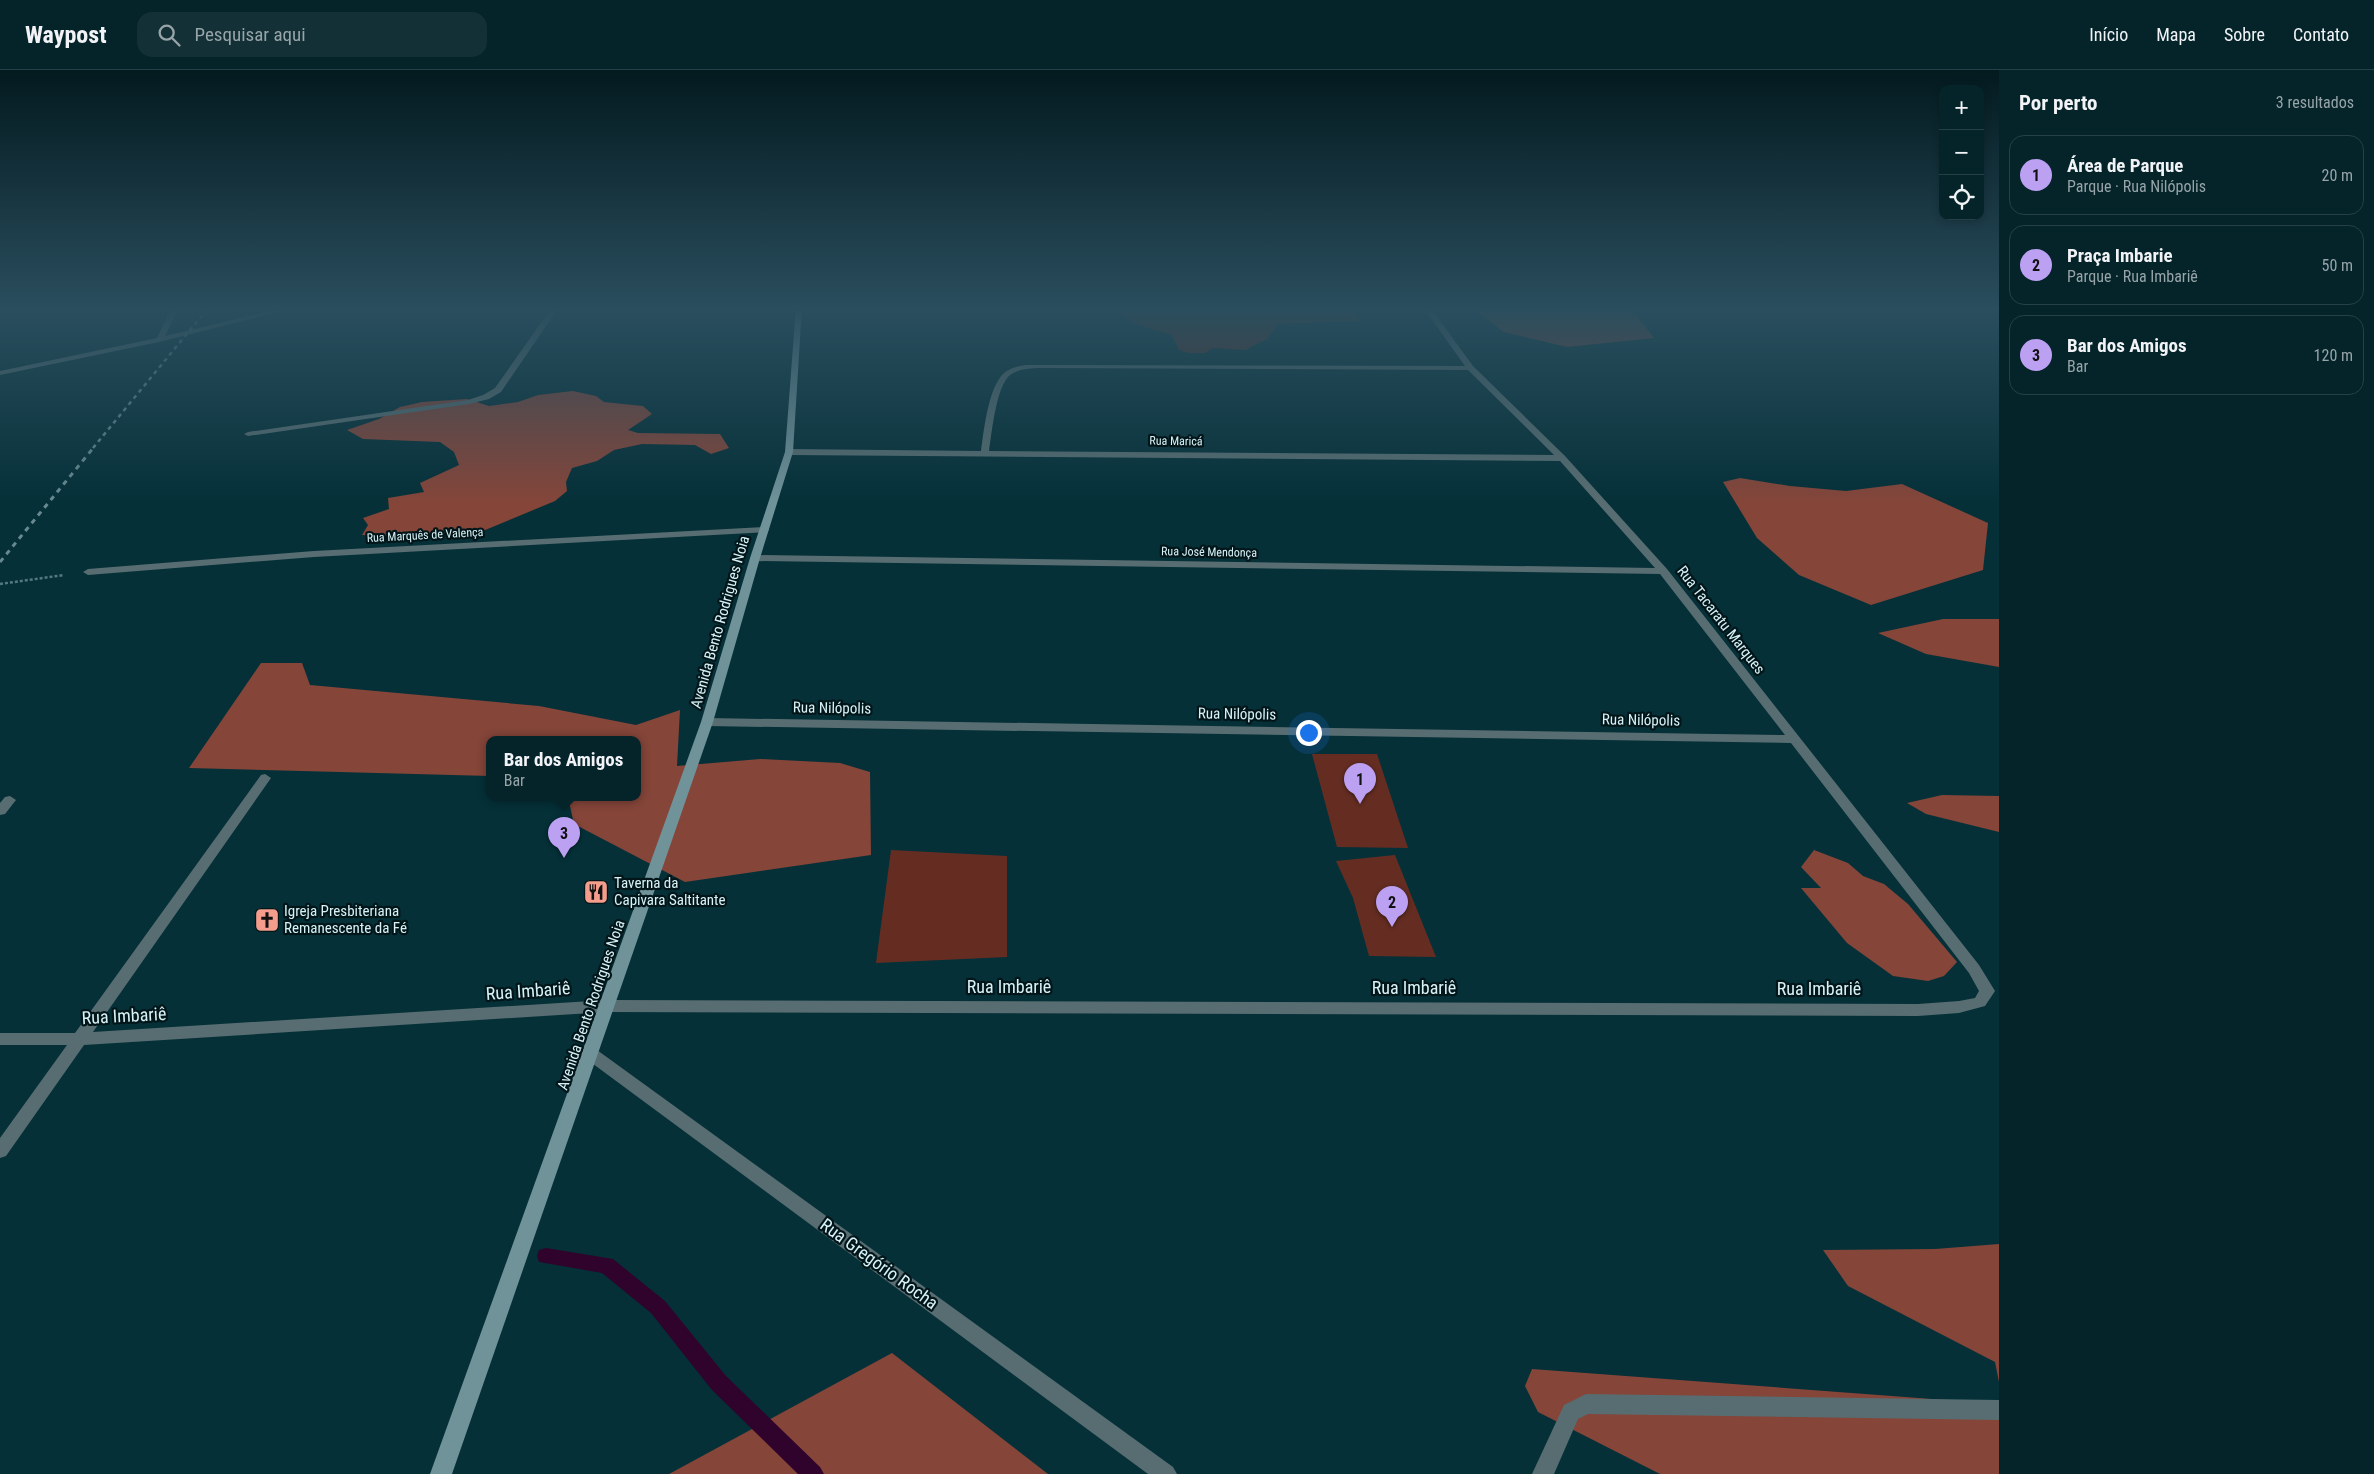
<!DOCTYPE html>
<html lang="pt">
<meta charset="utf-8">
<style>
body{margin:0;font-family:"Roboto Condensed",sans-serif;background:#123036;color:#f1f3f6}
.controls{position:absolute;right:15px;top:15px;display:grid;overflow:hidden;border-radius:10px;box-shadow:0 2px 8px #0003}
.controls button{width:45px;height:45px;display:grid;place-items:center;padding:0;border:0;border-bottom:1px solid #254147;background:#04242a;color:#f1f3f6;font:25px sans-serif}
.you{position:absolute;left:1308px;top:662px;width:18px;height:18px;margin:-12px;border:4px solid #fff;border-radius:50%;background:#1a73e8;box-shadow:0 0 0 8px #1a73e833}
.badge{display:grid;place-items:center;width:32px;height:32px;border-radius:50%;background:#bca0f2;color:#111;font-size:16px;font-weight:700}
.pin{position:absolute;translate:-50% -41px;filter:drop-shadow(0 1px 2px #0008)}
.pin::after{content:'';position:absolute;top:26px;width:18px;height:15px;background:inherit;clip-path:polygon(0 0,100% 0,50% 100%)}
.popup{position:absolute;left:486px;top:666px;width:155px;height:65px;box-sizing:border-box;display:grid;place-content:center;border-radius:10px;background:#04242a;filter:drop-shadow(0 1px 4px #0005);font-size:16px;white-space:nowrap;color:#97a4a8}
.popup b{font-size:19px;color:#f1f3f6}
.popup::after{content:'';position:absolute;left:50%;top:100%;margin-left:-10px;border:10px solid transparent;border-top-color:#04242a}
.list{margin:0;padding:0;list-style:none}
h2{display:flex;justify-content:space-between;align-items:center;height:65px;margin:0;padding:0 20px;font-size:21px}
h2 small{font-size:16px;font-weight:400;color:#97a4a8}
.list li{display:grid;grid-template-columns:32px 1fr auto;gap:15px;align-items:center;box-sizing:border-box;height:80px;margin:0 10px 10px;padding:0 10px;border:1px solid #254147;border-radius:15px}
.list b{display:block;font-size:19px;white-space:nowrap}
.list p{margin:0;font-size:16px;white-space:nowrap;color:#97a4a8}
.list em{font-size:16px;font-style:normal;color:#97a4a8}
.icon{flex:none;width:28px;height:28px;fill:none;stroke:currentColor;stroke-width:2;stroke-linecap:round;stroke-linejoin:round}
.map{position:relative;flex:none;width:1999px;height:1404px;overflow:hidden}
header{display:flex;align-items:center;gap:30px;box-sizing:border-box;height:70px;padding:0 25px;background:#04242a;border-bottom:1px solid #254147}
header strong{font-size:24px}
nav{display:flex;gap:28px;margin-inline-start:auto;font-size:18px}
.search{width:350px;height:45px;background:#123036;display:flex;align-items:center;gap:12px;box-sizing:border-box;padding:0 18px;border-radius:15px;color:#97a4a8;font-size:19px}
main{display:flex}
aside{flex:1;background:#04242a}
.map>svg:first-child{display:block}
</style>
<header>
<strong>Waypost</strong>
<div class="search"><svg class="icon" aria-label="search" viewBox="0 0 24 24"><circle cx="10" cy="10" r="6"/><path d="M15 15l6 6"/></svg>Pesquisar aqui</div>
<nav><a>Início</a><a>Mapa</a><a>Sobre</a><a>Contato</a></nav>
</header>
<main>
<div class="map">
<svg width="1999" height="1404" viewBox="0 0 1999 1404">
<rect width="100%" height="100%" fill="#053038"/>
<g fill="#652d22">
<path d="M1118 237H1348L1362 251 1278 254 1267 269 1245 280 1213 278 1205 283H1189L1179 280 1171 264C1150 259 1130 256 1118 237Z"/>
<polygon points="1312,684 1377,684 1408,778 1337,777"/>
<polygon points="891,780 1007,786 1007,887 876,893"/>
<polygon points="1395,785 1436,887 1369,886 1353,828 1336,791"/>
</g>
<g fill="#854539">
<polygon points="1572,237 1630,237 1654,268 1567,277 1504,262 1472,238"/>
<polygon points="573,321 596,326 604,332 643,336 652,344 628,360 638,363 720,364 729,378 711,384 695,375 642,374 614,380 597,391 572,398 566,412 567,421 555,431 478,463 439,463 405,467 362,465 368,455 363,448 389,439 388,428 424,422 420,413 459,395 454,382 440,372 363,369 347,360 379,349 400,337 422,332 467,329 489,336 518,332 538,325"/>
<polygon points="1740,408 1790,416 1846,421 1902,414 1988,453 1983,500 1871,535 1799,505 1757,468 1723,412"/>
<polygon points="1943,549 1999,549 1999,597 1926,584 1878,563"/>
<polygon points="261,593 302,593 310,615 539,636 636,655 680,640 677,696 760,689 840,693 870,702 871,785 685,812 574,754 568,727 638,727 638,669 490,669 490,706 189,698"/>
<polygon points="1942,725 1999,726 1999,762 1926,744 1907,733"/>
<polygon points="1814,780 1848,793 1863,806 1884,814 1908,834 1957,892 1944,906 1928,911 1893,906 1847,873 1801,818 1821,818 1801,797"/>
<polygon points="1999,1174 1999,1312 1995,1292 1848,1216 1823,1180 1935,1179"/>
<polygon points="892,1283 1048,1404 669,1404"/>
<polygon points="1532,1299 1999,1334 1999,1404 1660,1404 1538,1342 1525,1316"/>
</g>
<g fill="none" stroke-linecap="round" stroke-linejoin="round">
<polygon fill="#30032c" fill-rule="evenodd" points="546,1178 613,1189 665,1231 726,1306 820,1397 824,1404 798,1404 712,1320 651,1243 602,1203 539,1192 537,1186 539,1180"/>
<polyline stroke="#53787f" stroke-width="2.5" stroke-dasharray="3 2" stroke-linecap="butt" points="0,514 64,505"/>
<g fill="#586d71" fill-rule="evenodd">
<polygon points="172,237 179,237 165,266 286,237 298,237 159,272 0,305 0,301 157,268"/>
<polygon points="552,237 559,237 501,322 489,329 469,334 248,366 244,364 248,362 468,330 483,325 495,318"/>
<path d="M1423 237H1430L1473 296 1565 386 1667 499 1979 895 1995 921 1985 936 1959 943 1918 946 607 942 84 975 6 1086 0 1088V1068L67 975H0V963H75L261 705 265 704 271 708 93 962 607 930 1918 934 1959 931 1975 928 1979 921 1969 903 1791 673 707 656 701 652 707 648 1785 665 1660 504 755 491 750 488 755 485 1655 498 1560 391 789 385 785 382 789 379 981 381C984 360 988 318 1004 303 1010 298 1018 296 1026 295L1465 296ZM1045 298 1468 300 1554 385 989 381C992 362 996 317 1010 305 1020 298 1034 298 1045 298Z"/>
<polygon points="764,457 769,460 767,462 314,487 88,505 83,502 88,499 314,481"/>
<polygon points="10,726 16,730 5,744 0,745 0,733 5,727"/>
<polygon points="591,978 597,980 1173,1397 1177,1404 1148,1404 585,988 583,984 585,980"/>
<polygon points="1586,1324 1999,1330 1999,1350 1588,1344 1578,1349 1554,1404 1532,1404 1564,1335"/>
</g>
<polygon fill="#709299" fill-rule="evenodd" points="796,237 802,237 793,382 760,488 713,652 452,1404 430,1404 701,652 750,488 785,382"/>
<polyline stroke="#668a90" stroke-width="2.5" stroke-dasharray="4 4" stroke-linecap="butt" points="93,378 209,237"/>
<polyline stroke="#668a90" stroke-width="3" stroke-dasharray="5 5" stroke-linecap="butt" points="0,492 94,377"/>
</g>
<linearGradient id="sky" x2="0" y2="1"><stop stop-color="#031a1f"/><stop offset="0.55" stop-color="#2a4e5e"/><stop offset="1" stop-color="#2a4e5e" stop-opacity="0"/></linearGradient>
<rect width="1999" height="434" fill="url(#sky)"/>
<defs>
<symbol id="restaurant-square" viewBox="-11 -11 22 22"><rect x="-9" y="-9" width="18" height="18" rx="4" fill="#f49d8c" stroke="#02161a"/><path d="M-5-6h1v4h1v-4h1v4h1v-4h1v5L-1.5 .5V6h-2V.5L-5-1ZM5-6V6H3V1.5H1.5Q1.5-4 5-6Z" fill="#111"/></symbol>
<symbol id="church-square" viewBox="-11 -11 22 22"><rect x="-9" y="-9" width="18" height="18" rx="4" fill="#f49d8c" stroke="#02161a"/><path d="M-1.2-6h2.4v3.5h3.3v2.4h-3.3V6h-2.4V-.1h-3.3v-2.4h3.3Z" fill="#111"/></symbol>
</defs>
<g fill-rule="evenodd">
<use href="#restaurant-square" x="582" y="808" width="28" height="28"/>
<use href="#church-square" x="253" y="836" width="28" height="28"/>
</g>
<g text-anchor="middle" stroke-width="4.5" stroke-linejoin="round" paint-order="stroke">
<g font-size="12" fill="#d7f2f7" stroke="#02161a">
<text transform="translate(1176 371) rotate(1)" y="4">Rua Maricá</text>
<text transform="translate(425 465) rotate(-3)" y="4">Rua Marquês de Valença</text>
<text transform="translate(1209 482) rotate(1)" y="4">Rua José Mendonça</text>
</g>
<g font-size="15" fill="#d7f2f7" stroke="#02161a">
<text transform="translate(1721 550) rotate(52)" y="5">Rua Tacaratu Marques</text>
<text transform="translate(720 552) rotate(-74)" y="5">Avenida Bento Rodrigues Noia</text>
<text transform="translate(832 638) rotate(1)" y="5">Rua Nilópolis</text>
<text transform="translate(1237 644) rotate(1)" y="5">Rua Nilópolis</text>
<text transform="translate(1641 650) rotate(1)" y="5">Rua Nilópolis</text>
<text transform="translate(591 935) rotate(-71)" y="5">Avenida Bento Rodrigues Noia</text>
</g>
<g font-size="15" fill="#d7f2f7" stroke="#02161a" text-anchor="start">
<text x="614" y="818">Taverna da<tspan x="614" dy="17">Capivara Saltitante</tspan></text>
<text x="284" y="846">Igreja Presbiteriana<tspan x="284" dy="17">Remanescente da Fé</tspan></text>
</g>
<g font-size="18" fill="#d7f2f7" stroke="#02161a">
<text x="1009" y="923">Rua Imbariê</text>
<text x="1414" y="924">Rua Imbariê</text>
<text x="1819" y="925">Rua Imbariê</text>
<text transform="translate(528 921) rotate(-4)" y="6">Rua Imbariê</text>
<text transform="translate(124 946) rotate(-3)" y="6">Rua Imbariê</text>
<text transform="translate(879 1194) rotate(36)" y="6">Rua Gregório Rocha</text>
</g>
</g>
</svg>
<div class="controls">
<button>+</button>
<button>−</button>
<button><svg class="icon" aria-label="locate" viewBox="0 0 24 24"><circle cx="12" cy="12" r="6"/><path d="M12 2v4M12 18v4M2 12h4M18 12h4"/></svg></button>
</div>
<div class="you"></div>
<div class="pin badge" style="left:1360px;top:734px">1</div>
<div class="pin badge" style="left:1392px;top:857px">2</div>
<div class="pin badge" style="left:564px;top:788px">3</div>
<div class="popup"><b>Bar dos Amigos</b>Bar</div>
</div>
<aside>
<h2>Por perto<small>3 resultados</small></h2>
<ul class="list">
<li><span class="badge">1</span><div><b>Área de Parque</b><p>Parque · Rua Nilópolis</p></div><em>20 m</em></li>
<li><span class="badge">2</span><div><b>Praça Imbarie</b><p>Parque · Rua Imbariê</p></div><em>50 m</em></li>
<li><span class="badge">3</span><div><b>Bar dos Amigos</b><p>Bar</p></div><em>120 m</em></li>
</ul>
</aside>
</main>
